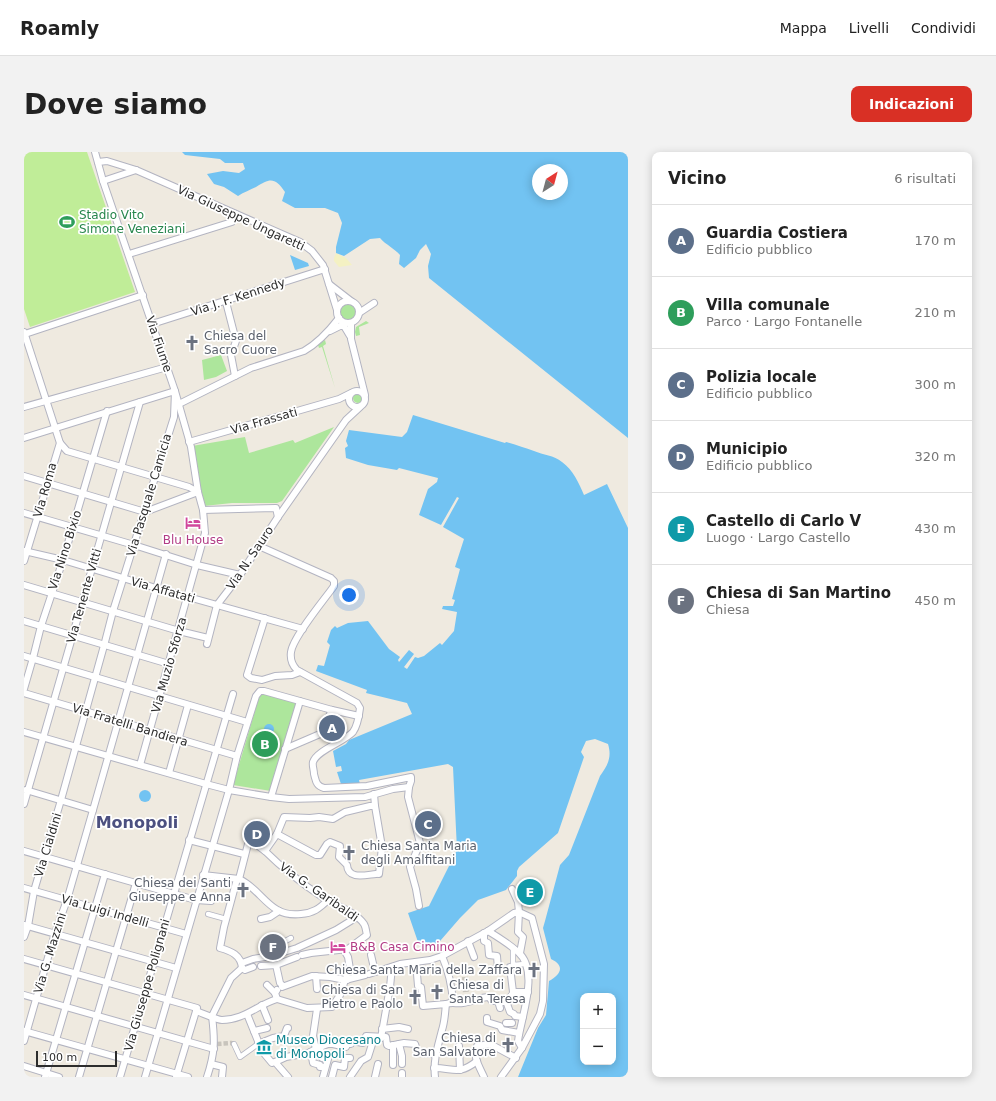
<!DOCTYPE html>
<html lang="it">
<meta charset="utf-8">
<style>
body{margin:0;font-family:"DejaVu Sans",sans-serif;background:#f2f2f2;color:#222}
.controls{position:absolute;right:12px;bottom:12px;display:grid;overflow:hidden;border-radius:8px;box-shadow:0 2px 10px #0003}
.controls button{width:36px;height:36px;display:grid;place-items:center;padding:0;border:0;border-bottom:1px solid #e0e0e0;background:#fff;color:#222;font:20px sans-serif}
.compass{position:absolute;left:508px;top:12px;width:36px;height:36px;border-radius:50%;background:#fff;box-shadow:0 2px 10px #0003;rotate:36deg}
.scale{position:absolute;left:12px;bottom:10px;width:81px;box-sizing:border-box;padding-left:4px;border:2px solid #2d2d2d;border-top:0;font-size:11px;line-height:14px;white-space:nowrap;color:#2d2d2d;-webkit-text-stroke:3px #fff;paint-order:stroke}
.you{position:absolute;left:325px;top:443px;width:14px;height:14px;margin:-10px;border:3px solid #fff;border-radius:50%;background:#1a73e8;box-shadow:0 0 0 6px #1a73e833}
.badge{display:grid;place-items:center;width:26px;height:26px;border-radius:50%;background:#d93025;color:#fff;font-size:13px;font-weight:700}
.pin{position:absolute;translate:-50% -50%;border:2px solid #fff;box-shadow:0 1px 4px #0006}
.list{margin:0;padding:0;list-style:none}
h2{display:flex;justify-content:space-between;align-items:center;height:52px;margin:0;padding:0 16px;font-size:17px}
h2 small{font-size:13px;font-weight:400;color:#767676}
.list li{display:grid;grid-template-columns:26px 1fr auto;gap:12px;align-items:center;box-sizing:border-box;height:72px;padding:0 16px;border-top:1px solid #e0e0e0}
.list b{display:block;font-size:15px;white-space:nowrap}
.list p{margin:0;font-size:13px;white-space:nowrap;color:#767676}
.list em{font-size:13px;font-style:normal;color:#767676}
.map{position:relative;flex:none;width:604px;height:925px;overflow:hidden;border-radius:8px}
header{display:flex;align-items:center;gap:24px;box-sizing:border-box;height:56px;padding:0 20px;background:#fff;border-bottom:1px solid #e0e0e0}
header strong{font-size:19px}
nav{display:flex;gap:22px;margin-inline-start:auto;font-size:14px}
.intro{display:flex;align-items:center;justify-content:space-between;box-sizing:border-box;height:96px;padding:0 24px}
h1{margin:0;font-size:28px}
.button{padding:10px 18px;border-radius:8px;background:#d93025;color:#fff;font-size:14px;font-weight:700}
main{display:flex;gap:24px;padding:0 24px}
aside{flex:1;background:#fff;border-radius:8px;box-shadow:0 2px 10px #0003}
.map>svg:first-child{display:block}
</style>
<header>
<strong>Roamly</strong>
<nav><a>Mappa</a><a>Livelli</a><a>Condividi</a></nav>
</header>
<div class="intro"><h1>Dove siamo</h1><a class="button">Indicazioni</a></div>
<main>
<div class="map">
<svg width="604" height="925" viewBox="0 0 604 925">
<rect width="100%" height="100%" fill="#efeae0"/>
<g fill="#ade69c">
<circle cx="324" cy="160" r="8"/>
<polygon points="342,169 345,171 335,175 336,183 332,184 331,180 332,175"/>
<polygon points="301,188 302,192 299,194 311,236 298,195 295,196 294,193"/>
<polygon points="197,203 203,219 192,225 180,228 178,208"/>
<circle cx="334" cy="246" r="5"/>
<polygon points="310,275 258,349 253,351 208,351 180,354 168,294 221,285 225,301 269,288 271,291"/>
<polygon points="237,541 274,550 247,639 209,633 235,545"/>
</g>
<polygon fill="#f4f1c3" points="312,101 322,106 328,113 315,115 310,109 310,106"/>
<polygon fill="#c0ed98" points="0,0 63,0 111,140 6,175 0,157"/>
<g fill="#72c3f2" fill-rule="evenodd">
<path d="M158 0H604V286L405 126 404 114 407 102 402 92 396 98 392 106 380 116 375 112 376 103C370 96 362 93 356 86L346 87 320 104 312 101V95L318 71 314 61 301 56H271L258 49 261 40C251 25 246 26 232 35 226 38 220 40 214 44L200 35 190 32 183 22 199 19 215 21 221 17 219 11H201L196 7 161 3ZM514 18H538V42H514Z"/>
<polygon points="266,103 284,111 285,114 271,118"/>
<path d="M389 263 481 291 482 290C492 293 501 296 510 299 519 303 530 303 538 310 549 318 555 331 560 343L583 332 604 376V925H494L514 876 522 863 525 829C536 823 542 814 527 807L519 776 521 769 536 713 545 703 576 624C584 613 588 605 584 592L571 587 562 589 557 600 560 605 534 681 495 715 493 719V724L482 738 454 748 436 766 410 796 402 799 399 790H394L384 761 405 754 433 698 429 615 424 612 335 628 336 632H317L313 620 318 619 317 614 312 615 309 599 322 592 325 588 388 562 383 551 342 541 343 538 292 519 294 513 300 514 306 493 303 490 307 478 311 474 313 476 324 471 344 469 365 497 376 505 374 508 375 510 385 498 390 502 380 515 383 517 391 505 394 506 400 504 416 491 418 493 430 479 433 460 418 457 419 454H429L431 448 428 447 436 417 431 415 440 387 419 375 435 346 433 345 417 373 395 363 404 337 413 330 414 326 375 316 373 318 344 313 322 306 321 296 324 294 322 289 325 278 378 285 383 280ZM559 844H589V910H559Z"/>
<circle cx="245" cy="577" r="5"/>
<circle cx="121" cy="644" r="6"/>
</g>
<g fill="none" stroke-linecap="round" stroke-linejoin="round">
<polyline stroke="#c8c4bc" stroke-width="4.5" stroke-dasharray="4.5 2" stroke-linecap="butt" points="193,892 207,891 210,892"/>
<polyline stroke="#c8c4bc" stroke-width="6" stroke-dasharray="6 3" stroke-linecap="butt" points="441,825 442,843"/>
<defs>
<g id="pedestrian">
<polyline points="184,762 202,767"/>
<polyline points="256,792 267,786"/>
<polyline points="489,796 489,813 501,812"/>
<polyline points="482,849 485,849 485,845 489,840"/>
<polyline points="210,892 216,905 234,892"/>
</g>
<g id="minor">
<polyline points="71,0 79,29 151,239 167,295 174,340 179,358 181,381 116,613"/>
<polyline points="74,10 83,9 112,18 276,90 288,99 299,113 313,158"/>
<polyline points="79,29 112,18"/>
<polyline points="105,102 208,70 212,62"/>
<polyline points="305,132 327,149"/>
<circle cx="324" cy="160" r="11"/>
<polyline points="202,150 212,189 207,203 211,224"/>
<polyline points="335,161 350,151"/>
<polyline points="327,171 327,187 341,243"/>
<polyline points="128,172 301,117"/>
<polyline points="306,179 316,174 320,174 326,184"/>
<polyline points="0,180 36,291 43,299 165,335 174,340"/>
<polyline points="1,182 119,143"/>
<circle cx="333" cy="247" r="8"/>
<path d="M155 252 227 216 280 199C294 191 305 179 315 166"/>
<polyline points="0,255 143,215"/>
<polyline points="0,286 151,239 150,265 89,459 81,490 37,648 10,739 4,774 0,785"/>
<polyline points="165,290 315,247 327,241"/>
<polyline points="0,324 121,360 174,340"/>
<polyline points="179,358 252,356 254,365"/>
<polyline points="0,361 110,393 173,413 216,423"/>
<path d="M235 394 307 426 310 429V434C300 448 269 485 267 500 266 507 268 513 273 518L333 551 336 556C335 564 334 573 329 580 320 590 293 598 289 610 288 613 290 618 290 622 292 629 292 634 300 636L343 634 387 625V629L385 635 384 645 396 691 386 715 392 737 395 754"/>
<polyline points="0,399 39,408 132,436 279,477"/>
<polyline points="0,409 36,291"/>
<polyline points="0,433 155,479 184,486"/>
<polyline points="241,466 223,523 227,526 238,528 251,524 268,523 276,520"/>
<polyline points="0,469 145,512"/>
<polyline points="183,492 193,453 216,423 254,365 322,268 336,255"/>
<polyline points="0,504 223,570"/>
<polyline points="0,537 9,506 17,474 39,408 83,259"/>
<polyline points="0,541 213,604"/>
<polyline points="0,580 182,632 205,638 247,645 265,647 341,645 369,637 385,635"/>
<polyline points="261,597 303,579 306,577 303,568 308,558"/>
<polyline points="145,621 164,553"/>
<polyline points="2,638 69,658"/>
<polyline points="247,645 276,549"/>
<polyline points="0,652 116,250"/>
<polyline points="351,654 358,695 355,722"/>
<path d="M253 682 292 703H296L303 692 306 690 316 694 315 705 323 713C324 728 341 723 352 722"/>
<polyline points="165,688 220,702"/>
<polyline points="0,699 150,742 172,748 187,749"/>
<path d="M241 699C259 717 280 733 301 747 313 754 332 760 340 772 342 775 342 780 343 783L324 797 287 801 278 803"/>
<polyline points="179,723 215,727"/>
<path d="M213 727 200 775 196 796C207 799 217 803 218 816"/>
<polyline points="215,727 224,692 229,690 241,699 253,682 260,665 286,666 295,665 309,667 321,660 346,654 351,654 350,642"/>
<path d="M215 727C239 738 245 766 277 762 289 761 295 757 304 748"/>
<polyline points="0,736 162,782"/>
<polyline points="237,767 246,765 255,759"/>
<polyline points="0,773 152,816"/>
<path d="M464 779C474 785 485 792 494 800 516 819 497 865 494 889L498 896"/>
<polyline points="460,781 460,789 464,791 465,803 473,804 474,817"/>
<polyline points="444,789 450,805"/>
<polyline points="320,798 324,805 326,817 322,819 323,828"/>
<polyline points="347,803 351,820"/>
<path d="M418 804C425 820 428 834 429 851"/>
<polyline points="0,807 173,856 152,925"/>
<path d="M392 810 394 834 397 835 399 854 422 852C421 860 421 869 418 878 414 894 409 908 411 925"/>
<polyline points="218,811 229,807 247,804 273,796 312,778 333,765"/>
<polyline points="252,813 256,831 259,834"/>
<polyline points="237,814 252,813 273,805"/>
<polyline points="486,815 489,840 504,840"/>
<polyline points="218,816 221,818 229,815"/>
<polyline points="460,820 476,816"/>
<polyline points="345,822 376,812 406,808 418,804 464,779 490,761 495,760 494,780 499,785 496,801"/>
<polyline points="292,824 293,837"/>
<polyline points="243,833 251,841"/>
<polyline points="258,835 288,824 306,825 321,828 341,823"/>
<polyline points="0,843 190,897"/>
<polyline points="253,847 283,856 308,855 316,843 321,828"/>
<polyline points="475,851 482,849 486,860 490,862 491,864 499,865"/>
<path d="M422 852C428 850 433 852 439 851 448 850 456 845 465 845L468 849H474L476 856"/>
<polyline points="238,853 244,868"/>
<path d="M172 859C178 861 193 868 198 868 220 868 233 853 253 847L251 841 253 838"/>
<polyline points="223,862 238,899 248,911 251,910 264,925"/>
<polyline points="188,864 207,826 218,816"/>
<polyline points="463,866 463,870 476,874 478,878 495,881"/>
<polyline points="482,871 488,871"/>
<polyline points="358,877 375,875 384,877"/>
<polyline points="0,879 164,925"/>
<polyline points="230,879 243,876"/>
<polyline points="357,886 366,835 368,815"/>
<polyline points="0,889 31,781 43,748 69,658 142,402"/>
<polyline points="234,892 249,886 260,884 263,876 264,876"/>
<polyline points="375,892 378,904 378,912"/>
<polyline points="435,894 436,918"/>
<polyline points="296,895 298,906 304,907 299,925"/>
<polyline points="292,897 289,884 293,857"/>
<polyline points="287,900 289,911 296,913 296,915 301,915"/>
<polyline points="251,910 262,905 284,901 296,895 304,892 309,892 322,895 323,892 327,892 328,889 339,891 342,884 362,885 363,893 365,894 380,891 391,892 394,901 412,902"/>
<polyline points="187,912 199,915 198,925"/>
<polyline points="369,913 369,893"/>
<polyline points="0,914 35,925"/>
<path d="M410 916C430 916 434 924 453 909"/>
<polyline points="21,925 81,722"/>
<polyline points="55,925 112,731"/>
<polyline points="96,925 209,542"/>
<polyline points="121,925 205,638 213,604 232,544 236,539 240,539 308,558 335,564"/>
<path d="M183 925C191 901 191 889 188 864"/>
<polyline points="308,925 311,913 320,915 321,906 326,906"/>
<polyline points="326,925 337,909 344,905 350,886"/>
<polyline points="351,925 354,912"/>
<polyline points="378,925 378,921"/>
<path d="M460 925C456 916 448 904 453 894L466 892 492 906"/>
<polyline points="477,925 498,896 516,862 519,849 520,812 508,766 495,760 494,750 488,737"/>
</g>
</defs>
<use href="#pedestrian" stroke="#b3b4c1" stroke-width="6"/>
<use href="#minor" stroke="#b3b4c1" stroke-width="8"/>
<use href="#pedestrian" stroke="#fff" stroke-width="4.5"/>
<use href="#minor" stroke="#fff" stroke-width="6"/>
</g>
<defs>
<symbol id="stadium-bare" viewBox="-9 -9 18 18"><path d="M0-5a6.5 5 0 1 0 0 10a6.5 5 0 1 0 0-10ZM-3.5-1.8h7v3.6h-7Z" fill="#2e9e5b" stroke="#fff" stroke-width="2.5" paint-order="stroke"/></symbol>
<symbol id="church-bare" viewBox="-9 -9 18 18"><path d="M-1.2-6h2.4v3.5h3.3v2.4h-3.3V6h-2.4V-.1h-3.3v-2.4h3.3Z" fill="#6b7280" stroke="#fff" stroke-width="2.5" paint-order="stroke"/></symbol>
<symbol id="hotel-bare" viewBox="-9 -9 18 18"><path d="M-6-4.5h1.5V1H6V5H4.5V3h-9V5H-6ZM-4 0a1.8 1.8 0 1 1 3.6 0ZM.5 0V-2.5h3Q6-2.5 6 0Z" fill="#d1479c" stroke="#fff" stroke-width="2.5" paint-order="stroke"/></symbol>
<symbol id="museum-bare" viewBox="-9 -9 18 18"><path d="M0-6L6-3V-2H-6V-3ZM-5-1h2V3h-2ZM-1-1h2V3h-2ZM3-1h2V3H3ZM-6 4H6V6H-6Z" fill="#0f9aa8" stroke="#fff" stroke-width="2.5" paint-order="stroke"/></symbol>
</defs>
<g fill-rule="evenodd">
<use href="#stadium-bare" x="32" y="59" width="22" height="22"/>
<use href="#church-bare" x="157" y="180" width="22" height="22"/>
<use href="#hotel-bare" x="158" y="360" width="22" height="22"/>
<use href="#church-bare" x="314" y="690" width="22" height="22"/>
<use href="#church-bare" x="208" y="727" width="22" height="22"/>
<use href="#hotel-bare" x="303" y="784" width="22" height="22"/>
<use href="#church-bare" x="499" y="807" width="22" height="22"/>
<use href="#church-bare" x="402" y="829" width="22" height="22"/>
<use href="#church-bare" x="380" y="834" width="22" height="22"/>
<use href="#church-bare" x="473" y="882" width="22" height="22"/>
<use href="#museum-bare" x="229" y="884" width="22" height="22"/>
</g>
<g text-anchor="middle" stroke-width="3.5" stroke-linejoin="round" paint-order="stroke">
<g font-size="12" fill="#27864d" stroke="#fff" text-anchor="start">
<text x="55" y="67">Stadio Vito<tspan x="55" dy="14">Simone Veneziani</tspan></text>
</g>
<g font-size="12" fill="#2d2d2d" stroke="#fff">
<text transform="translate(217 66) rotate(25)" y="4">Via Giuseppe Ungaretti</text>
<text transform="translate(214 145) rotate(-18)" y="4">Via J. F. Kennedy</text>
<text transform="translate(135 192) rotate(71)" y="4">Via Fiume</text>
<text transform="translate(240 269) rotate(-16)" y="4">Via Frassati</text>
<text transform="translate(21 338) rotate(-74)" y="4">Via Roma</text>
<text transform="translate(125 343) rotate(-73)" y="4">Via Pasquale Camicia</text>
<text transform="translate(41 398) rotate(-72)" y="4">Via Nino Bixio</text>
<text transform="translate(226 406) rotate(-56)" y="4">Via N. Sauro</text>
<text transform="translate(139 438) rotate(16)" y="4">Via Affatati</text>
<text transform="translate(60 444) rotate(-74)" y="4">Via Tenente Vitti</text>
<text transform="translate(145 513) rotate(-74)" y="4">Via Muzio Sforza</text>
<text transform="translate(106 573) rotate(17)" y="4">Via Fratelli Bandiera</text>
<text transform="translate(24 693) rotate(-73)" y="4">Via Cialdini</text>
<text transform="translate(295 740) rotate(35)" y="4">Via G. Garibaldi</text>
<text transform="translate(81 759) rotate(16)" y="4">Via Luigi Indelli</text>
<text transform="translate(26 801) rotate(-73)" y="4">Via G. Mazzini</text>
<text transform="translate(123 833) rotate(-74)" y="4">Via Giuseppe Polignani</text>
</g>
<g font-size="12" fill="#5b616d" stroke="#fff" text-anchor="end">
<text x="180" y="188" text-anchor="start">Chiesa del<tspan x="180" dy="14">Sacro Cuore</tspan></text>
<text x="337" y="698" text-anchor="start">Chiesa Santa Maria<tspan x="337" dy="14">degli Amalfitani</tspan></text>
<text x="207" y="735">Chiesa dei Santi<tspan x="207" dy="14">Giuseppe e Anna</tspan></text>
<text x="498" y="822">Chiesa Santa Maria della Zaffara</text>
<text x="425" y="837" text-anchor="start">Chiesa di<tspan x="425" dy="14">Santa Teresa</tspan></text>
<text x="379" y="842">Chiesa di San<tspan x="379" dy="14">Pietro e Paolo</tspan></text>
<text x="472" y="890">Chiesa di<tspan x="472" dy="14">San Salvatore</tspan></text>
</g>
<g font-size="12" fill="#b23c85" stroke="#fff">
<text x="169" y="392">Blu House</text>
<text x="326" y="799" text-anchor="start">B&amp;B Casa Cimino</text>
</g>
<g font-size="12" fill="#0d838f" stroke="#fff" text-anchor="start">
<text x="252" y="892">Museo Diocesano<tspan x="252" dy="14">di Monopoli</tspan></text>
</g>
<g font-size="16" font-weight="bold" fill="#4c5080" stroke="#fff">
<text x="113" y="676">Monopoli</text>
</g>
</g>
</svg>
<div class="controls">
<button>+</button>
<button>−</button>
</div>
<svg class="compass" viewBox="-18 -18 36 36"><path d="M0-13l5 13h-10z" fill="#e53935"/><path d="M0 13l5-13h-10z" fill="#767676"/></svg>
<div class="scale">100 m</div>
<div class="you"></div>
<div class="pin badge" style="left:308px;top:576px;background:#5c6f8a">A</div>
<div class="pin badge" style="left:241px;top:592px;background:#2e9e5b">B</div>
<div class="pin badge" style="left:404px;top:672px;background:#5c6f8a">C</div>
<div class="pin badge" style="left:233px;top:682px;background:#5c6f8a">D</div>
<div class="pin badge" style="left:506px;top:740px;background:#0f9aa8">E</div>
<div class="pin badge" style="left:249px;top:795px;background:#6b7280">F</div>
</div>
<aside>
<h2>Vicino<small>6 risultati</small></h2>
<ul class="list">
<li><span class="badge" style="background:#5c6f8a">A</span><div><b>Guardia Costiera</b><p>Edificio pubblico</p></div><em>170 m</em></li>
<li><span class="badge" style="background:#2e9e5b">B</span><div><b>Villa comunale</b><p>Parco · Largo Fontanelle</p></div><em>210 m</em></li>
<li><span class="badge" style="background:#5c6f8a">C</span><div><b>Polizia locale</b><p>Edificio pubblico</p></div><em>300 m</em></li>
<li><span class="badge" style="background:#5c6f8a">D</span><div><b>Municipio</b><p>Edificio pubblico</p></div><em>320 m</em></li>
<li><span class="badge" style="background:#0f9aa8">E</span><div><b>Castello di Carlo V</b><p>Luogo · Largo Castello</p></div><em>430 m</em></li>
<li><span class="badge" style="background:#6b7280">F</span><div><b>Chiesa di San Martino</b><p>Chiesa</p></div><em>450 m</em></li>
</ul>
</aside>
</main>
